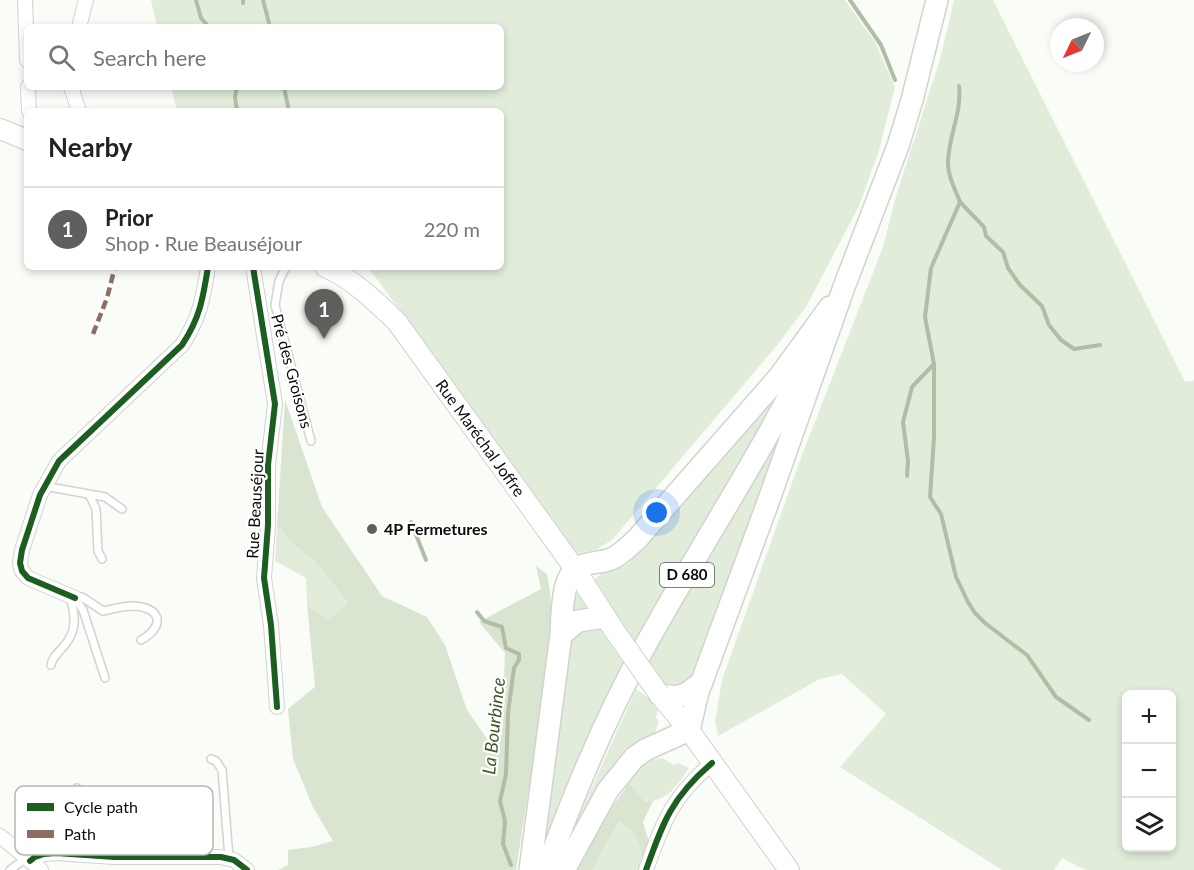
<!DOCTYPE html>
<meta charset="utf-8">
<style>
body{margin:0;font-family:Lato,sans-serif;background:#f6f6f6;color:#222}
.controls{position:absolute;right:18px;bottom:18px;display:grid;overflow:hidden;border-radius:9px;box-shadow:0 3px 9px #0003}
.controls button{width:54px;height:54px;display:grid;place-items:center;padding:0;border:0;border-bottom:2px solid #e0e0e0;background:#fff;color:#222;font:30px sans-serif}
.compass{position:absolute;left:1050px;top:18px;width:54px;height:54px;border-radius:50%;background:#fff;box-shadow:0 3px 9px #0003;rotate:227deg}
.you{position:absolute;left:657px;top:513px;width:21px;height:21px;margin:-15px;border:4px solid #fff;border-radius:50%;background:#1a73e8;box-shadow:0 0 0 9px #1a73e833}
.badge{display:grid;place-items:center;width:39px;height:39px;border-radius:50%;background:#5e605d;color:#fff;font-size:20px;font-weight:700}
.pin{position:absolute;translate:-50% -50px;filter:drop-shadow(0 2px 3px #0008)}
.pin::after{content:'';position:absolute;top:32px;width:21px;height:18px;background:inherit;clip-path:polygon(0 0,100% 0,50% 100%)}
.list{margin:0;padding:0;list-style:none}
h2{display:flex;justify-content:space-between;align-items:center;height:78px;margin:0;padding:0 24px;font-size:26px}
h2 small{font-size:20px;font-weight:400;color:#767676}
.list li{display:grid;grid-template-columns:39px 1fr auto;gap:18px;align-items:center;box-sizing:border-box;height:84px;padding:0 24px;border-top:2px solid #e0e0e0}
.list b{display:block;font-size:22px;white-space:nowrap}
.list p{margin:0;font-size:20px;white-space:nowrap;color:#767676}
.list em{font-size:20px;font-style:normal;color:#767676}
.icon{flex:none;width:33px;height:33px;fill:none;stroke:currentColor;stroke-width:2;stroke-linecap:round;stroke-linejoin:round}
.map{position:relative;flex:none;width:1194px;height:870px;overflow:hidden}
.search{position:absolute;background:#fff;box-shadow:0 3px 9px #0003;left:24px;top:24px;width:480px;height:66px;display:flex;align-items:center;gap:15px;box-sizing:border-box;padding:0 21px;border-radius:9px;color:#767676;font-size:22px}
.panel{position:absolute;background:#fff;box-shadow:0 3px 9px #0003;left:24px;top:108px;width:480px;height:162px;border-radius:9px}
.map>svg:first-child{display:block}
</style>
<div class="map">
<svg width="1194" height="870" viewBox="0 0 1194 870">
<rect width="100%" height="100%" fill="#f9fcf7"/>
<g fill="#e1edda" fill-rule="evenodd">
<polygon points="151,0 845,0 875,42 895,87 879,150 859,206 806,307 778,344 612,540 596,550 574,554 488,430 368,267 501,267 501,111 177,111 171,87 501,87 501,27 157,27"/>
<path d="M954 0H993L1185 382 1194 380V870H1085L1062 858 1054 870H1002L840 767 886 714 842 674 820 679 718 736 715 722 722 680 799 463 883 247 896 196 941 56ZM1126 694H1172V848H1126Z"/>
<polygon points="792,374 635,646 592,585 596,578 602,573 614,571 629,563 761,407"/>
<polygon points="789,411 702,669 685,686 667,690 647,661"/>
<polygon points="277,525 293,544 315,561 348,603 328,620 307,604 306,578 275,561"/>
<polygon points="577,594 582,595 593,612 567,624 572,596"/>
<polygon points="605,628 623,662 578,757 536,870 565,646 578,630"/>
<polygon points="636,689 659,705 656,718 659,722 653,737 565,848"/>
<path d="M662 758 674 765 678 763 689 768C677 786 669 800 645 802L624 777 642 762Z"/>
<path d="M619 821C637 834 647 847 639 870H592Z"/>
</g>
<g fill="#d9e5d0">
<polygon points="285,400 322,507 382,596 427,617 445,645 467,710 494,749 502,734 505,653 479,622 541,589 536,566 547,574 550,592 553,634 516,870 278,870 288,865 288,850 311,847 333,841 313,807 293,759 288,709 315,687 307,604 328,620 348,603 315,561 293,544 277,525"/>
<path d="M629 783 645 802 653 801 643 822 649 842 643 860C638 839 637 834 619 821L592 870H577L596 831Z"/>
</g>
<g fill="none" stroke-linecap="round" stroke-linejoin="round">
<g stroke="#b0bea6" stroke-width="4">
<polyline points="196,0 201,18 209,27"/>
<polyline points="243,0 243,3"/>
<polyline points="263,0 270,27"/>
<polyline points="850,0 881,45 895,80"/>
<path d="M959 86C962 112 949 135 948 161 947 174 955 189 960 202L931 268 925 317 934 364V437L930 497 941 514 956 577 968 602 975 613 985 623 1027 655 1056 697 1089 720"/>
<polyline points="237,87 235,97 237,111"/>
<polyline points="284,87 289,111"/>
<polyline points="960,202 984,227 986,236 1003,252 1008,268 1020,285 1042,306 1049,325 1061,340 1074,349 1100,345"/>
<polyline points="907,476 908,461 903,422 912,387 933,365"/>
<polyline points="411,522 426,560"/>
<polyline points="477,612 484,621 502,627 506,648 519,654 519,660 514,668 508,713 506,774 500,801 505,821 503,844 511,865"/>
</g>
<defs>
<g id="service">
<polyline points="286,267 279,281 275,305 311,441"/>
<polyline points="44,486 105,497 122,509"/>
<polyline points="89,494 96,509 98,551 102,559"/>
<path d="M51 665C53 656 58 653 64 646 78 630 75 615 70 596"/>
<path d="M105 678 83 610 75 598 82 597 103 611C113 609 123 606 133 606 161 607 166 626 141 640"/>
<polyline points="211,759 216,761 222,770 229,858"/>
<polyline points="77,788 84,806 80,853"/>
<polyline points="10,870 26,858"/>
</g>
<g id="minor">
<polyline points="25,0 27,60"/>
<polyline points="79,27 86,0"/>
<polyline points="28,87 29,111"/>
<polyline points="71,87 79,111"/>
<polyline points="253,267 275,404 268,465 268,525 264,578 271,625 277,707"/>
<path d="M75 598 28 578 22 571 20 563 22 550 40 495 59 461 182 345C200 318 203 298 208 267"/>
<polyline points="0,836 41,870"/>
<polyline points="30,861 35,857 44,854 56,853 114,857 221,857 234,860 247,870"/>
<path d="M646 870C663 822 672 797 712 763"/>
</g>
<g id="secondary">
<polyline points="0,129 27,140"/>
<path id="s1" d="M325 267C353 279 375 301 397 322L575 569 614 630"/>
<polyline points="659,694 689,730 789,870"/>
</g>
<g id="primary">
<polyline points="561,635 578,621 605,617"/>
<path d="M659 694C681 700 686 695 702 682"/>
<path d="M530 870 561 635C562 617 561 577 578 567 588 562 601 563 611 559 621 555 629 546 637 539L779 377 830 307"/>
<path d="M546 870C574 793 605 718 645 646 697 551 758 460 806 363"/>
<polyline points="564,870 608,790 634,758 645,750 689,730 698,692 767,505 844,287 898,146 912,100 937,0"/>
</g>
</defs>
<use href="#service" stroke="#d1d3cf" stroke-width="10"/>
<use href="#minor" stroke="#d1d3cf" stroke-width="16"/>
<use href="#secondary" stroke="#d1d3cf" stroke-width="22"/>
<use href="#primary" stroke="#d1d3cf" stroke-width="24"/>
<use href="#service" stroke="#fefffe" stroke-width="7"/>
<use href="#minor" stroke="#fefffe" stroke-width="14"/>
<use href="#secondary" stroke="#fefffe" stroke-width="20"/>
<use href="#primary" stroke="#fefffe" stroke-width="21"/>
<defs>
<polyline id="secondary-bridge" points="614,630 659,694"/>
</defs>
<use href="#secondary-bridge" stroke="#d1d3cf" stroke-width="22" stroke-linecap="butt"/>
<use href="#secondary-bridge" stroke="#fefffe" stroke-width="20"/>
<polyline stroke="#8d6e63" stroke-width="4.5" stroke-dasharray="9 4.5" stroke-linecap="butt" points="93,334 107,298 115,267"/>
<defs>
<g id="cycleway">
<polyline points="253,267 275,404 268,465 268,525 264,578 271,625 277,707"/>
<path d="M75 598 28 578 22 571 20 563 22 550 40 495 59 461 182 345C200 318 203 298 208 267"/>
<polyline points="30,861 35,857 44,854 56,853 114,857 221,857 234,860 247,870"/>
<path d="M646 870C663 822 672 797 712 763"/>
</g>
</defs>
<use href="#cycleway" stroke="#fff" stroke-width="10"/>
<use href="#cycleway" stroke="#1b5e20" stroke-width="6"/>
</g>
<circle fill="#5e605d" stroke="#fff" stroke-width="2" cx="372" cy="529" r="6"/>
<g text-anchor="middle" stroke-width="4.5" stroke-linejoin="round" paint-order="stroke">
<rect fill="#fff" stroke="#545554" stroke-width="1.5" x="660" y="563" width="54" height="24" rx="4.5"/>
<g font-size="15" font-weight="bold" fill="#0b0c0a">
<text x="687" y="580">D 680</text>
</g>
<g font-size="16" fill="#0b0c0a" stroke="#fff">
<text transform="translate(292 371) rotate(75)" y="6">Pré des Groisons</text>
<text dy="6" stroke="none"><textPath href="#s1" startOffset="234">Rue Maréchal Joffre</textPath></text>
<text transform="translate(255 504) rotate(-87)" y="6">Rue Beauséjour</text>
</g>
<g font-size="16" font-weight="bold" fill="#0b0c0a" stroke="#fff" text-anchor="start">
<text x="384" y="535">4P Fermetures</text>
</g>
<g font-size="18" font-style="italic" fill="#3d5827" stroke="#fff">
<text transform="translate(494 726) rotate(-84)" y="6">La Bourbince</text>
</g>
</g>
<rect x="15" y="786" width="198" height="69" rx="9" fill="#fff" stroke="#b6b6b6" stroke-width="1.5"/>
<rect x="27" y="803" width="27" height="8" fill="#1b5e20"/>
<rect x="27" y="830" width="27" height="8" fill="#8d6e63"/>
<g font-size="16" fill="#0b0c0a">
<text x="64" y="813">Cycle path</text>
<text x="64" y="840">Path</text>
</g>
</svg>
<div class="controls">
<button>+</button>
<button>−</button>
<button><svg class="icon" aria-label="layers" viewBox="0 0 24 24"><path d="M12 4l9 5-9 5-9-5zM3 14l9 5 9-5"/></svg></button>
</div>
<svg class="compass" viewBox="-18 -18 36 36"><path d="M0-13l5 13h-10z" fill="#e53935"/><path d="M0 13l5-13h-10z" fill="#767676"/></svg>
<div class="you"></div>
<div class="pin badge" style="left:324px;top:339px">1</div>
<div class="search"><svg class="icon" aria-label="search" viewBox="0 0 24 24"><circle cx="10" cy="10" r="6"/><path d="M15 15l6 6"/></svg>Search here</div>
<section class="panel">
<h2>Nearby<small></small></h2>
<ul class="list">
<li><span class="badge">1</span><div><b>Prior</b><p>Shop · Rue Beauséjour</p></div><em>220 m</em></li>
</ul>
</section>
</div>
